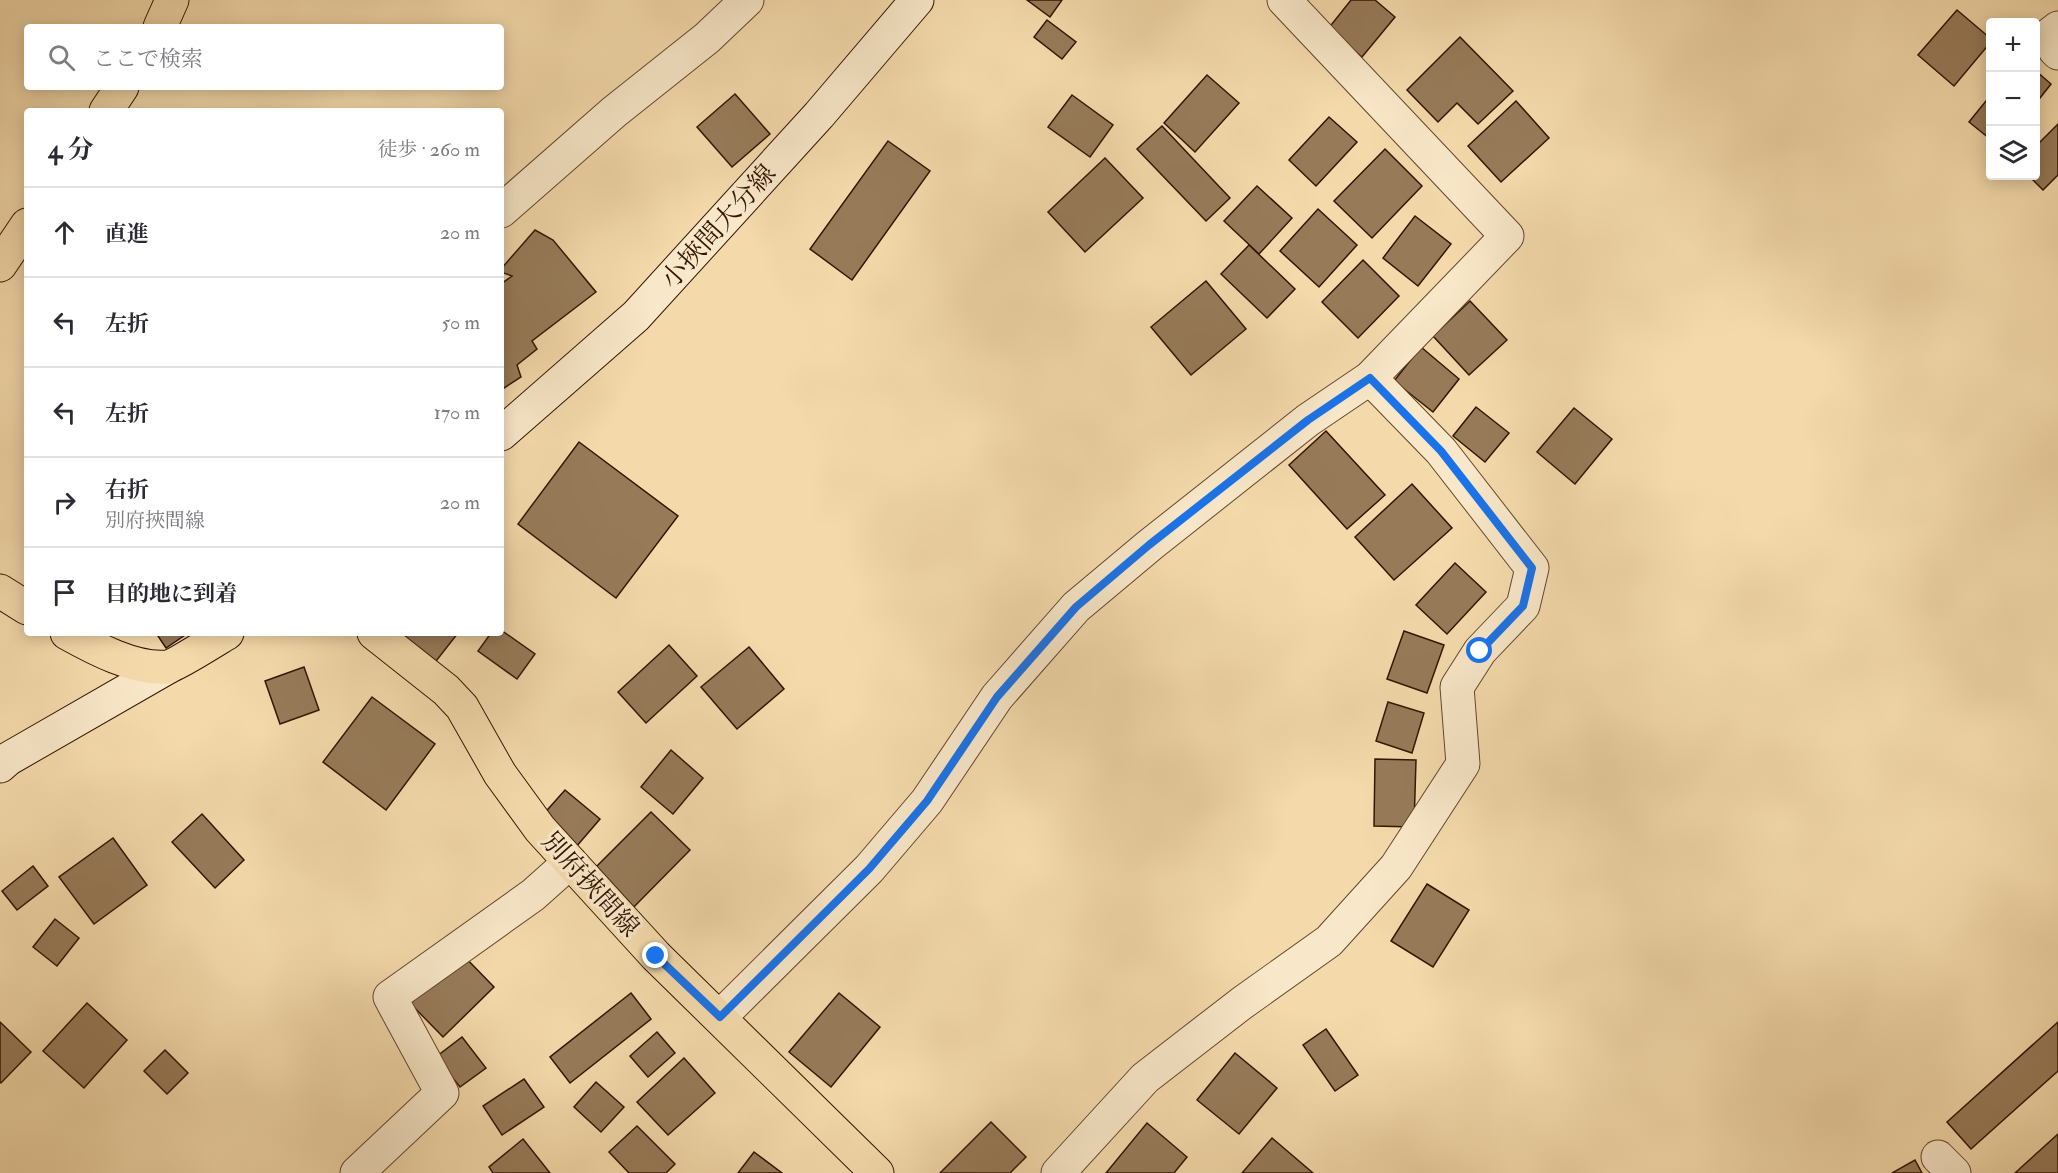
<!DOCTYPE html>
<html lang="ja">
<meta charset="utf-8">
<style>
body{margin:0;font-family:"IM FELL Double Pica","Noto Serif JP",serif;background:#f7f7f7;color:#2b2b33}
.controls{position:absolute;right:18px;top:18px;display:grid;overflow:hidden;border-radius:6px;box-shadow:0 3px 15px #0003}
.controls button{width:54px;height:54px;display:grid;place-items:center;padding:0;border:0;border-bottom:2px solid #e1e1e2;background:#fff;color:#2b2b33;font:30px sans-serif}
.stop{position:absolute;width:18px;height:18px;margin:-14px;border:4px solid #1a73e8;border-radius:50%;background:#fff}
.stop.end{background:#1a73e8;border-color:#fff;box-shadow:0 2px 6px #0008}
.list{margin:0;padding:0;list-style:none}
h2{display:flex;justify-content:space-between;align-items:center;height:78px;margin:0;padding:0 24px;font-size:26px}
h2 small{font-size:20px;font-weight:400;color:#7c7c81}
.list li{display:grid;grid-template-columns:39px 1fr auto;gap:18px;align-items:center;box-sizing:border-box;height:90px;padding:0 24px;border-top:2px solid #e1e1e2}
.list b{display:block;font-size:22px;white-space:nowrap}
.list p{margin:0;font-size:20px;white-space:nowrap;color:#7c7c81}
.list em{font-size:20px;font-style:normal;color:#7c7c81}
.icon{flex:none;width:33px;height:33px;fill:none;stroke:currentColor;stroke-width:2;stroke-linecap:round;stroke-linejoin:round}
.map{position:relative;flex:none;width:2058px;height:1173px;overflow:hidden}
.search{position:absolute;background:#fff;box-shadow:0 3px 15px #0003;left:24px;top:24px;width:480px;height:66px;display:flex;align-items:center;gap:15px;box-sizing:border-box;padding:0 21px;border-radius:6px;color:#7c7c81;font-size:22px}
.panel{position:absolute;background:#fff;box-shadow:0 3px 15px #0003;left:24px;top:108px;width:480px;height:528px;border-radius:6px}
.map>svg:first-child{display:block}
</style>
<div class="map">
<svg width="2058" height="1173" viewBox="0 0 2058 1173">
<rect width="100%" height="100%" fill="#f4daab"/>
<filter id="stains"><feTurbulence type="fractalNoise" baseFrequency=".00333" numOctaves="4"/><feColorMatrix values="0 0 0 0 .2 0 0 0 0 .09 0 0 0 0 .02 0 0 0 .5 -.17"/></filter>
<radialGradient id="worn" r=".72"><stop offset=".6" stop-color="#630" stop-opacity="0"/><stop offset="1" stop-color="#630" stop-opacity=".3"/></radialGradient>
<g fill="#977b59" stroke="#331501" stroke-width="1.5">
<polygon points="1027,0 1062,0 1050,17"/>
<polygon points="1351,0 1375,0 1395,17 1362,57 1328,29"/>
<polygon points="1957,10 1990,38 1990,43 1954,86 1918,55"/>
<polygon points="1047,20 1076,42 1062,59 1034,37"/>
<polygon points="1460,37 1513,91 1478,124 1457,103 1438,122 1407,90"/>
<polygon points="2036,71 2051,84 2036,103"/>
<polygon points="1207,75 1239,103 1195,152 1164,123"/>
<polygon points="735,94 770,134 732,167 697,127"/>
<polygon points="1072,95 1113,125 1090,157 1048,127"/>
<polygon points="1990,96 1990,139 1969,122"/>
<polygon points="1516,101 1549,138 1501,182 1468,146"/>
<polygon points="1329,117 1357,142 1316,186 1289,160"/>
<polygon points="2058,124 2058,175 2043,190 2029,176 2036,176 2036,146"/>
<polygon points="1162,126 1230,198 1206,221 1137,149"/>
<polygon points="888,141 930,171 852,280 810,249"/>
<polygon points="1385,149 1422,186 1372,238 1334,201"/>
<polygon points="1105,158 1143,198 1085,252 1048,212"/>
<polygon points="1257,186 1292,218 1259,254 1224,221"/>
<polygon points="1318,209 1357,245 1319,287 1280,251"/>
<polygon points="1415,216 1451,244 1418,286 1383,258"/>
<polygon points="535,230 553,240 596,292 532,341 537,349 517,365 521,377 501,390 501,284 512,276 501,272 501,269"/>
<polygon points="1249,245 1295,289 1267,318 1221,274"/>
<polygon points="1363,260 1399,296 1358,338 1322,302"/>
<polygon points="1206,281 1246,329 1191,375 1151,327"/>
<polygon points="1470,301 1507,340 1469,375 1433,336"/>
<polygon points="1421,347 1459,379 1433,412 1394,381"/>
<polygon points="1476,407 1509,433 1485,462 1453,436"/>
<polygon points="1574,408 1612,439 1575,484 1537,452"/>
<polygon points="1326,431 1385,495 1347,529 1289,465"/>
<polygon points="579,442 678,516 616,598 518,524"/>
<polygon points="1412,484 1452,528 1394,580 1355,537"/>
<polygon points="1455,563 1486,592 1447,634 1416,605"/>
<polygon points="501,630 535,654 517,679 478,651 491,633 501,633"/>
<polygon points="1404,631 1444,645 1427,693 1387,679"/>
<polygon points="156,633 188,633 166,648"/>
<polygon points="394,633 458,633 433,665"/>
<polygon points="669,645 697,676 646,723 618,692"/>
<polygon points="749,647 784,689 737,729 701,687"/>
<polygon points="304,667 319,710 280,724 265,681"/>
<polygon points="372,697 435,744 386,810 323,762"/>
<polygon points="1388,702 1424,713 1412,753 1376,741"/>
<polygon points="671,750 703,778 673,814 641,787"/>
<polygon points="1375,759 1416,760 1414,827 1374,826"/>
<polygon points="565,790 600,819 576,847 541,817"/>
<polygon points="651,812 690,850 626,915 587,876"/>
<polygon points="202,814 244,860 215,888 172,842"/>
<polygon points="113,838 147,885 94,924 59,877"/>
<polygon points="33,866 48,886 17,910 2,891"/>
<polygon points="1427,884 1469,910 1433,967 1391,941"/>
<polygon points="55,919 79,938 57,966 33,947"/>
<polygon points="459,951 494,987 443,1037 408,1001"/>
<polygon points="631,993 651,1019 570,1083 550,1057"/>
<polygon points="839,993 880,1027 831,1087 789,1052"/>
<polygon points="87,1003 127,1040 84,1088 43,1051"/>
<polygon points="0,1022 31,1052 1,1083 0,1082"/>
<polygon points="2058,1022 2058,1071 1971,1149 1947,1122"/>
<polygon points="1326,1029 1358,1075 1335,1091 1303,1045"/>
<polygon points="657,1032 675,1053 648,1077 630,1056"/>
<polygon points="462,1037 486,1068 460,1087 436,1057"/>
<polygon points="165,1050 188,1073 167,1094 144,1071"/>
<polygon points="1235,1053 1277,1088 1239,1134 1197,1100"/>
<polygon points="684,1058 715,1093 668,1135 637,1102"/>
<polygon points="524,1079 544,1107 502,1135 483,1106"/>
<polygon points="596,1082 624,1107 601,1132 574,1107"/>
<polygon points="991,1122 1026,1157 1010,1173 940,1173"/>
<polygon points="1147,1123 1187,1157 1174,1173 1106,1173"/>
<polygon points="637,1126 675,1164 666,1173 629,1173 609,1152"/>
<polygon points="2058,1134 2058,1173 2015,1173"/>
<polygon points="1272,1138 1313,1173 1242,1173"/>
<polygon points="523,1139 550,1173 493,1173 489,1167"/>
<polygon points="754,1152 782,1173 738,1173"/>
<polygon points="1915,1160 1922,1173 1892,1173"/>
</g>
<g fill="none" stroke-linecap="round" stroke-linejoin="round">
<defs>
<g id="minor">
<polyline points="2058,28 2049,35 2055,50 2058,53"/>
<polyline points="501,211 614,112 707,38 747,0"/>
<polyline points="720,1017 869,869 927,801 997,697 1076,607 1150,545 1308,420 1370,378 1507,236 1284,0"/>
<polyline points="357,1173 442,1093 390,997 533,895 570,862"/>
<polyline points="1058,1173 1145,1078 1242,1003 1329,941 1396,867 1463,764 1457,687 1480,651 1523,606 1532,568 1441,451 1370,378"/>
</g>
<polyline id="tertiary" points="1938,1157 1954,1173"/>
<g id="secondary">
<polyline points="501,434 636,316 819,115 917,0"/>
<polyline points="0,766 8,759 168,667"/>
</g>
<g id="primary">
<polyline points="160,27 172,0"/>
<polyline points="106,111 122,87"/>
<polyline points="0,265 27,225"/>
<polyline points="0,591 27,608"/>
<path d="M67 633C94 648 135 670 167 667 174 666 217 639 227 633"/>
<polyline points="374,633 446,690 462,707 500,774 540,829 656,956 877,1173"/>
</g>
</defs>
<use href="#minor" stroke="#63462c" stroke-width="35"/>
<use href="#tertiary" stroke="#63462c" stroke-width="35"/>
<use href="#secondary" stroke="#331501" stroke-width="35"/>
<use href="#primary" stroke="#331501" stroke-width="35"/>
<use href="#minor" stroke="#f8e7c8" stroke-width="33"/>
<use href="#tertiary" stroke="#f8e7c8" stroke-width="33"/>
<use href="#secondary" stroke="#f8e7c8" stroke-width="33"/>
<use href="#primary" stroke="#f4daab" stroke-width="33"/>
</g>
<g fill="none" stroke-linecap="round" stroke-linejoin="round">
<polyline stroke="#1a73e8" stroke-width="8" points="656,956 720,1017 869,869 927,801 997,697 1076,607 1149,545 1308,420 1370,378 1441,451 1532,568 1523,606 1480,651"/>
</g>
<g text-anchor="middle" stroke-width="6" stroke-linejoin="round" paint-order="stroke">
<g font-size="26" fill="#331501" stroke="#f8e7c8">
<text transform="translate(718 226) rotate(-48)" y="9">小挾間大分線</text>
<text transform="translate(591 884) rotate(48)" y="9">別府挾間線</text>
</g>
</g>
<rect width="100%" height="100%" filter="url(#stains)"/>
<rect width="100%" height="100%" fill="url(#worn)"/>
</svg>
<div class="controls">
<button>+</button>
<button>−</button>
<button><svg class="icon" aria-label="layers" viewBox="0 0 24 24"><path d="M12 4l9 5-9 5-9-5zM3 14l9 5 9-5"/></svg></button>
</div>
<div class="stop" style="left:1480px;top:651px"></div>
<div class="stop end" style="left:656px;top:956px"></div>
<div class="search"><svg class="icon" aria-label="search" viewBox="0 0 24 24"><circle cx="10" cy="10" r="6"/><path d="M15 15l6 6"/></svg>ここで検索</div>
<section class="panel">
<h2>4 分<small>徒歩 · 260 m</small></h2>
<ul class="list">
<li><svg class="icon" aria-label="ahead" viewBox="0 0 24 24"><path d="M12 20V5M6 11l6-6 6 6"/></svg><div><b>直進</b></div><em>20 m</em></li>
<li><svg class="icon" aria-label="left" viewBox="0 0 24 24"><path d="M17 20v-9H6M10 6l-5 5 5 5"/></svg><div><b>左折</b></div><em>50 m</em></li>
<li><svg class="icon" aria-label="left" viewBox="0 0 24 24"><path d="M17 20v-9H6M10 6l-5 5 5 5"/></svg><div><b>左折</b></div><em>170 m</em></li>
<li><svg class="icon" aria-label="right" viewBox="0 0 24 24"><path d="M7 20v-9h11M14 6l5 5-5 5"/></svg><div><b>右折</b><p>別府挾間線</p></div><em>20 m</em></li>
<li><svg class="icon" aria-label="arrive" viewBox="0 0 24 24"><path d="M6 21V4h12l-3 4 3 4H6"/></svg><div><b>目的地に到着</b></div></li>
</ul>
</section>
</div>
